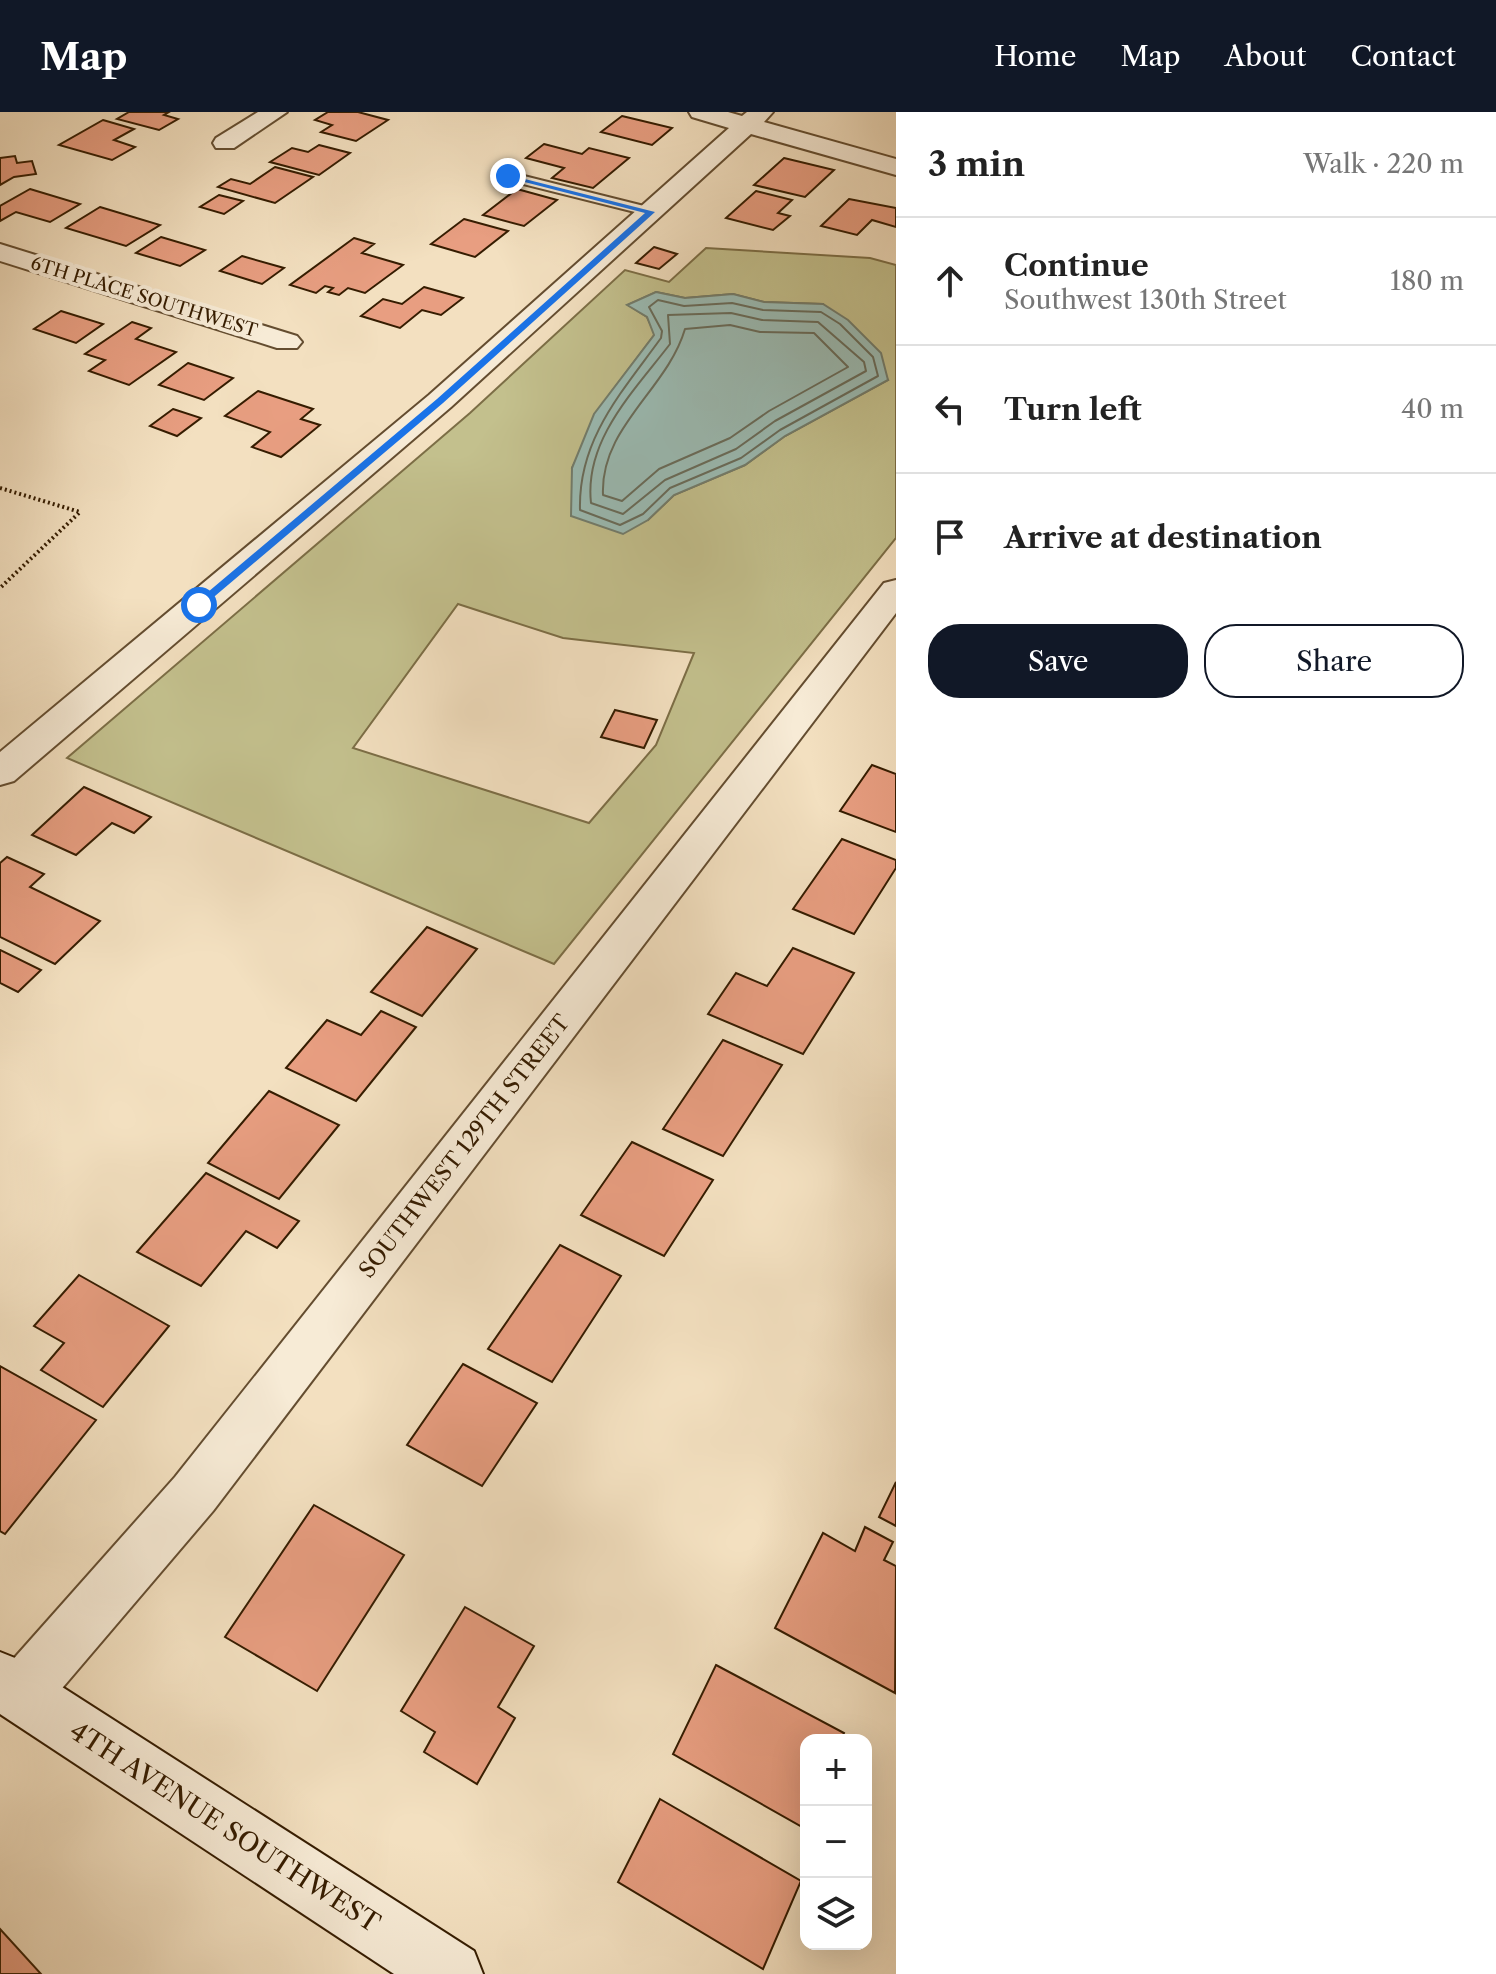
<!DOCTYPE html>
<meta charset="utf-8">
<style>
body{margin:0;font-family:"Libre Caslon Text",serif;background:#f2f2f2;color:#222}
.controls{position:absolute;right:24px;bottom:24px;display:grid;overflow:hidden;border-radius:16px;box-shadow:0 8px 32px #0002}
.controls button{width:72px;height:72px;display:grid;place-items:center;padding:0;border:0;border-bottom:2px solid #e0e0e0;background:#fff;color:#222;font:40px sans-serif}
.stop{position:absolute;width:24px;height:24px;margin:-18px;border:6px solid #1a73e8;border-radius:50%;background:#fff}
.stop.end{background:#1a73e8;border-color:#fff;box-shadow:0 2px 8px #0008}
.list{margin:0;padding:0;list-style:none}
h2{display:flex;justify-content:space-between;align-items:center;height:104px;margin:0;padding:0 32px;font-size:34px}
h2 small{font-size:26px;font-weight:400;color:#767676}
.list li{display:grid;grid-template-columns:52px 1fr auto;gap:24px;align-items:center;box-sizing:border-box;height:128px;padding:0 32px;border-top:2px solid #e0e0e0}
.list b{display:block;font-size:30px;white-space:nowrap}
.list p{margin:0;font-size:26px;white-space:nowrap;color:#767676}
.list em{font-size:26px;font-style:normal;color:#767676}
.actions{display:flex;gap:16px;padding:24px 32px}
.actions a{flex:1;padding:18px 0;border:2px solid #111827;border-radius:32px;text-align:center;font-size:28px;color:#111827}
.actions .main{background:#111827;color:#fff}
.icon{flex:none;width:44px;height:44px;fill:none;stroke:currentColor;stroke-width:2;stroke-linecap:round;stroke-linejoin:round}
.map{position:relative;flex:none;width:896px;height:1862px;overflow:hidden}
header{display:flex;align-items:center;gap:48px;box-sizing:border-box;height:112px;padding:0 40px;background:#111827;color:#fff}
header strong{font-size:38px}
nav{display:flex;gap:44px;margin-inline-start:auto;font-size:28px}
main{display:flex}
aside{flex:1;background:#fff}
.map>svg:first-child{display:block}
</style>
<header>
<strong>Map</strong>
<nav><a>Home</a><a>Map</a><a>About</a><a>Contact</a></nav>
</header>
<main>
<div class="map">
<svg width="896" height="1862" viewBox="0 0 896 1862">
<rect width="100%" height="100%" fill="#f3e0c0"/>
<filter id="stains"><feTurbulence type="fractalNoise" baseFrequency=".0025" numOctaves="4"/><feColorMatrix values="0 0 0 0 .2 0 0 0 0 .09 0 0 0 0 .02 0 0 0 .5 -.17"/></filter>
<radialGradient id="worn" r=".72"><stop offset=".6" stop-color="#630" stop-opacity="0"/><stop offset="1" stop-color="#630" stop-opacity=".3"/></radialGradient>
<path fill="#c3c08d" stroke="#7c6e46" stroke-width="2" fill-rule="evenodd" d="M706 136 870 146 896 153V426L554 852 67 646 470 301 625 158 669 170ZM656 180 685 186 733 182 764 190 823 192 888 268 785 324 745 353 674 383 648 408 572 356 609 283 655 222 647 205 628 193ZM458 492 563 526 694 541 656 633 589 711 353 636Z"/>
<polygon fill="#9bbdb6" stroke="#727d6d" stroke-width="2" points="656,180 685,186 733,182 764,190 823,192 848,208 881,241 888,268 785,324 745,353 674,383 648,408 623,422 571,404 572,356 594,302 654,223 647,205 627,193"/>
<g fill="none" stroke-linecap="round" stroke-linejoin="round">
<g stroke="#686c5b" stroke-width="2">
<path d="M658 188 684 194 732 191 763 198 821 200 840 212 873 245 878 264 780 318 741 346 670 376 643 402 620 413 580 398C578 327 622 280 661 226L662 219 649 195Z"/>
<path d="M731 201 762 208 818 210 864 250 866 259 775 309 736 337 665 368 623 402 591 391C584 328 634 279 670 232L668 203Z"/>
<path d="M730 213 760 220 814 221 848 255 769 299 730 326 659 357 622 389 603 383C600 315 667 278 685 217Z"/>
</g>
</g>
<g fill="#e89e81" stroke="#351c00" stroke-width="2">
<polygon points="129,0 169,0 164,3 178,7 159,18 117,7"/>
<polygon points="328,0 358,0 388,8 356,29 321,20 332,13 315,8"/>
<polygon points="622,4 672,16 652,33 601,20"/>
<polygon points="103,8 134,17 114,28 135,35 112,48 59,33"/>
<polygon points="544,32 582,42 589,36 629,46 593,76 552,66 564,56 526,46"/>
<polygon points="319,33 350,41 319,63 270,50 292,36 308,40"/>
<polygon points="15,44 17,51 32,49 36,62 14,65 0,73 0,46"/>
<polygon points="784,46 834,58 805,85 754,73"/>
<polygon points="275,55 313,65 275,91 218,75 231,67 250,72"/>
<polygon points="30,77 80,92 50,110 16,100 0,109 0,94"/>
<polygon points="517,77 557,88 524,114 483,103"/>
<polygon points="756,79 792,88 778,101 790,104 773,118 726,106"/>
<polygon points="219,83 243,89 224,102 200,95"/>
<polygon points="849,87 896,96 896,115 872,108 857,123 821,114"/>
<polygon points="100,95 160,113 126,134 66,116"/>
<polygon points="464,107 508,119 475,145 431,132"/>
<polygon points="161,125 205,138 180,154 136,141"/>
<polygon points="354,126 374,132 362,141 403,153 365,181 348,176 339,183 328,180 333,176 325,174 316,181 290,173"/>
<polygon points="654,135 677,142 659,157 636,151"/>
<polygon points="242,144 284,156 262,172 220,159"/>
<polygon points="424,175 463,186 441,203 422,198 400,216 361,204 383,187 402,192"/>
<polygon points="61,199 103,212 76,231 34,217"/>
<polygon points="132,210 151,216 136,227 176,240 129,273 89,259 105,248 85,242"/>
<polygon points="188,251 233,266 204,288 159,273"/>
<polygon points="258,279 313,297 301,307 320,313 281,345 252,335 270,320 225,304"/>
<polygon points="173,297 201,306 177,324 150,314"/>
<polygon points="615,598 657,608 644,636 601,625"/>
<polygon points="872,653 896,662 896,720 840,699"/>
<polygon points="84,675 151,705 134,721 112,711 76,743 32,723"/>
<polygon points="842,727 896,748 896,756 854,822 793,797"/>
<polygon points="7,745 44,762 30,775 100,809 55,852 0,825 0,751"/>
<polygon points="427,815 477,837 422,904 371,880"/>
<polygon points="793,836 854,861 803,942 708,902 736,861 767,874"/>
<polygon points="0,838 41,858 18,880 0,871"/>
<polygon points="381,899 416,915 356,989 286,956 327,908 361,923"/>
<polygon points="723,928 782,953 723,1044 663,1017"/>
<polygon points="269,979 339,1013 279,1087 208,1051"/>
<polygon points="632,1030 713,1068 664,1144 581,1103"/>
<polygon points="206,1061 299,1109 277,1136 246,1119 201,1174 137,1140"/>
<polygon points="560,1133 621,1164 552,1270 488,1237"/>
<polygon points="79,1163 169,1214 103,1295 41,1258 64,1231 34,1214"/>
<polygon points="463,1252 537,1291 482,1374 407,1333"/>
<polygon points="0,1254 96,1308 5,1422 0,1419"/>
<polygon points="896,1370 896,1414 879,1405"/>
<polygon points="314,1393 404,1443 317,1579 225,1525"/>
<polygon points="865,1415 893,1430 884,1448 896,1454 895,1581 775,1516 823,1421 855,1439"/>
<polygon points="465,1495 534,1534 498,1595 515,1606 477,1672 424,1640 435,1620 401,1599"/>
<polygon points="716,1553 844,1621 841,1628 806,1628 804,1716 673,1642"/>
<polygon points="660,1687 801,1769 763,1857 618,1770"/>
<polygon points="0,1817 41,1862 0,1862"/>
</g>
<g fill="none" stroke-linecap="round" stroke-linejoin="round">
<defs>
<polygon id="lane" points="508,60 656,97 658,100 651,104 503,67 503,61"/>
<g id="street">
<polygon points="258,0 287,0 234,36 216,36 213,31 216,26"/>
<polygon points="689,0 728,0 742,4 747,0 773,0 764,10 896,47 896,63 751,22 451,295 14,669 0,673 0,640 429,283 729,16 692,5"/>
<polygon points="0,132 297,224 302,230 297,236 277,236 0,149"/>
<polygon points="896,468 896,501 213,1399 41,1601 21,1610 1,1601 1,1561 175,1365 884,471"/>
</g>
<polygon id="secondary" points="0,1540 20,1548 474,1839 483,1862 394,1862 0,1602"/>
</defs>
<use href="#lane" stroke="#644d30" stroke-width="4"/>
<use href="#street" stroke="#644d30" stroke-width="4"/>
<use href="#secondary" stroke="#351c00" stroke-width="4"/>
<polyline stroke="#351c00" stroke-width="4" stroke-dasharray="2 3" stroke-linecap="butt" points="0,376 80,400 0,476"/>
<use href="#lane" fill="#f7ebd6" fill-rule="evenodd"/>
<use href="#street" fill="#f7ebd6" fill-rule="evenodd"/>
<use href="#secondary" fill="#f7ebd6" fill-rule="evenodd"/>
</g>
<polygon fill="#1a73e8" points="505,62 655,100 443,291 202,495 195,495 195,491 437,287 645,101 505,65"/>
<g text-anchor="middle" stroke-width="8" stroke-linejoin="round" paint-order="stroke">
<g font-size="18" fill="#351c00" stroke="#f7ebd6">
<text transform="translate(144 185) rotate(17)" y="6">6TH PLACE SOUTHWEST</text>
</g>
<g font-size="22" fill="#351c00" stroke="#f7ebd6">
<text transform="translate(464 1034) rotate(-52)" y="8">SOUTHWEST 129TH STREET</text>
</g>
<g font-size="26" fill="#351c00" stroke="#f7ebd6">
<text transform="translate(225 1715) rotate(33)" y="9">4TH AVENUE SOUTHWEST</text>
</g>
</g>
<rect width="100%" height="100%" filter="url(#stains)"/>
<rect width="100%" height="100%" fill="url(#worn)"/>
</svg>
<div class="controls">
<button>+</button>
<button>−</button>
<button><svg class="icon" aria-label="layers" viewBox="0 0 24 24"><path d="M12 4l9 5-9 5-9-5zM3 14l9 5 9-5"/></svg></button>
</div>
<div class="stop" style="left:199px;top:493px"></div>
<div class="stop end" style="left:508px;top:64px"></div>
</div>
<aside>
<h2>3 min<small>Walk · 220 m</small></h2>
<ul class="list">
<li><svg class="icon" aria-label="ahead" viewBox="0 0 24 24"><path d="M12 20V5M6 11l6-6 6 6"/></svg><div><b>Continue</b><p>Southwest 130th Street</p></div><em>180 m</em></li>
<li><svg class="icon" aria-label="left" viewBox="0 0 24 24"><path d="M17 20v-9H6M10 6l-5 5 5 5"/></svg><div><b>Turn left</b></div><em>40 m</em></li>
<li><svg class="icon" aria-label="arrive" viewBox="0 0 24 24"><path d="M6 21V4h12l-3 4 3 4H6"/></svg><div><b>Arrive at destination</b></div></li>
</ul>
<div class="actions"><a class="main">Save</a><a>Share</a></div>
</aside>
</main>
